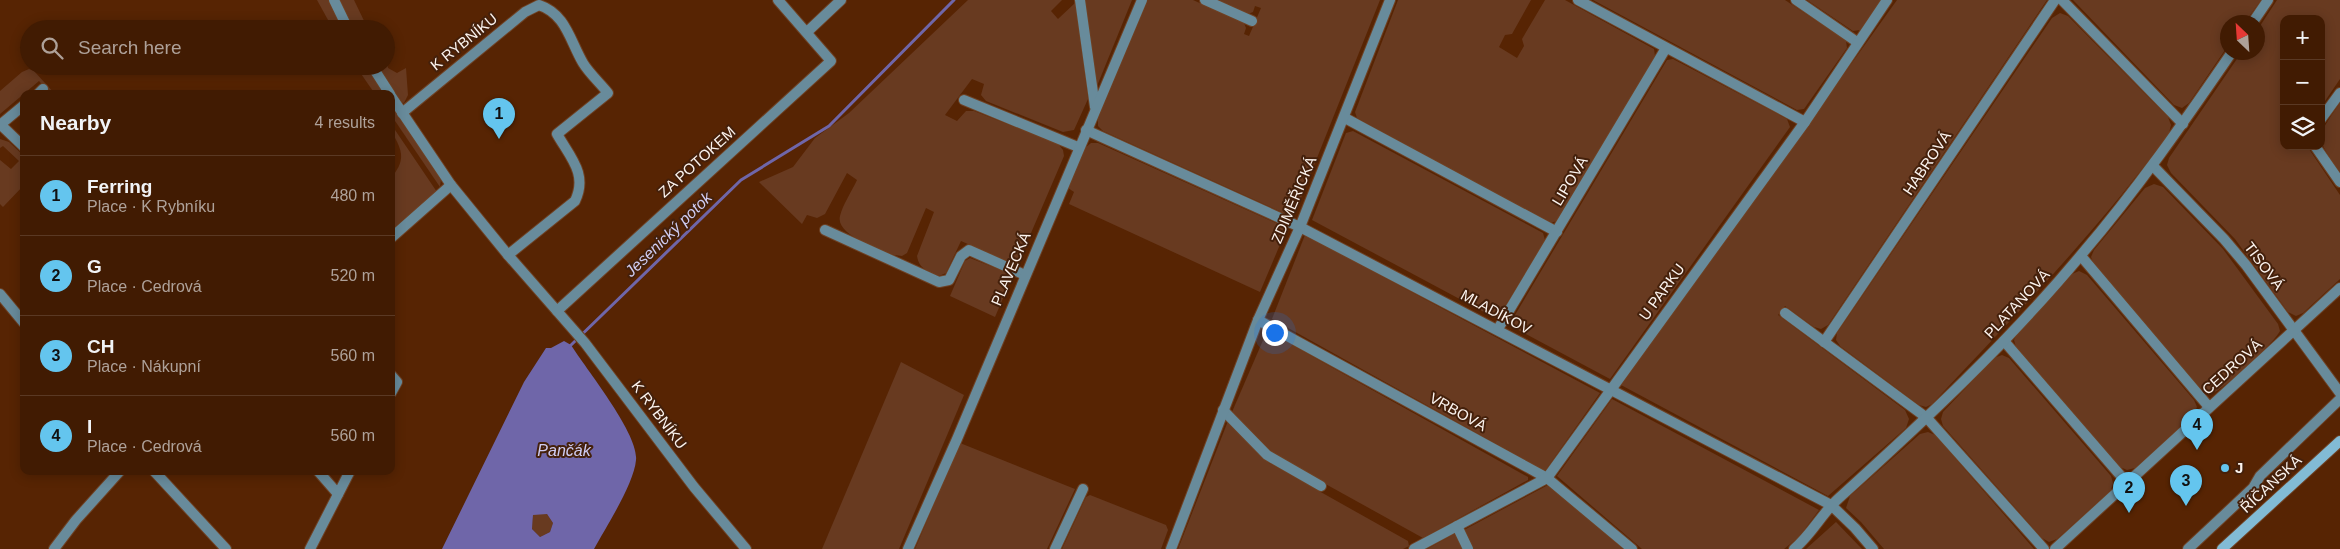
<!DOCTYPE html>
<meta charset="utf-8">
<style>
body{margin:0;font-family:Arial,sans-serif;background:#4c2811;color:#f1f3f6}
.controls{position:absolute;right:15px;top:15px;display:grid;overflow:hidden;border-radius:10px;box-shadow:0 2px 12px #0003}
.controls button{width:45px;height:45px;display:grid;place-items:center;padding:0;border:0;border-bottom:1px solid #5a3924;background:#411b02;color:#f1f3f6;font:25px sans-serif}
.compass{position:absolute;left:2220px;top:15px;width:45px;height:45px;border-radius:50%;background:#411b02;box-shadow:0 2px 12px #0003;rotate:335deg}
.you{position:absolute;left:1274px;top:332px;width:18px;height:18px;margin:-12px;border:4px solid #fff;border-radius:50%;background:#1a73e8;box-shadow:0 0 0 8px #1a73e833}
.badge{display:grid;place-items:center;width:32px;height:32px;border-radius:50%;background:#64c5ee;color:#111;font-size:16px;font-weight:700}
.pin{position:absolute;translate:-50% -41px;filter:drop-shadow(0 1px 2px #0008)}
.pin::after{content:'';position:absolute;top:26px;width:18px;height:15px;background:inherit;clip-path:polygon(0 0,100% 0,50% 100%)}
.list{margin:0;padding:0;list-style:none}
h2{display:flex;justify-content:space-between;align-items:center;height:65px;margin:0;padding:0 20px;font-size:21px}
h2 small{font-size:16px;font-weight:400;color:#aea199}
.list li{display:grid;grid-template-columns:32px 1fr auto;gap:15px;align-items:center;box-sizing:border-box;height:80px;padding:0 20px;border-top:1px solid #5a3924}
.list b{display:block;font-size:19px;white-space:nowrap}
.list p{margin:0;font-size:16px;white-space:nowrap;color:#aea199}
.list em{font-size:16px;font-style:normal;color:#aea199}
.icon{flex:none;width:28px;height:28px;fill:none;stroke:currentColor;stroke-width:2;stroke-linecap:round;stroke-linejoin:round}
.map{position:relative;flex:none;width:2340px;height:549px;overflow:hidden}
.search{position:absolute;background:#411b02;box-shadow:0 2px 12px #0003;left:20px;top:20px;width:375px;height:55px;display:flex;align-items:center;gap:12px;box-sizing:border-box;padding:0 18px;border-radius:28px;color:#aea199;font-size:19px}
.panel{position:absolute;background:#411b02;box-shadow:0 2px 12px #0003;left:20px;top:90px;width:375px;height:385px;border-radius:10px}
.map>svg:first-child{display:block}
</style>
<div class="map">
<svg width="2340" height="549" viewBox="0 0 2340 549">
<rect width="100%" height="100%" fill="#572403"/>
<g fill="#683a20">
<polygon points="317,0 328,0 343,29 333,29"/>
<polygon points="337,0 354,0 368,29 353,29"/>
<path d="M968 0H1062L1051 11 1058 19 1075 3 1088 99 1074 130 1063 132 986 101 981 95 984 84 972 79 945 115 957 121 966 111H974L1058 144 1063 150 1064 156 1019 261 1014 264 961 241 946 273 939 276C928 271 919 269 917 256L934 212 926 208 907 253 902 256 894 255C880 249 835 235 840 216 843 204 852 191 857 180L847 173 825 214 817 218 807 215 802 224 759 182 793 167 815 138 849 113Z"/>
<polygon points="1085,0 1132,0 1097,86 1086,5"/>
<polygon points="1148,0 1193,0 1244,23 1246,28 1244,34 1249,36 1261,8 1255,6 1253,12 1248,14 1218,0 1380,0 1295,213 1288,215 1103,131 1098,126 1098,118"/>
<polygon points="1398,0 1531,0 1512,34 1505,35 1499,47 1517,58 1524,46 1522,39 1545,0 1565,0 1654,49 1655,56 1557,221 1550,223 1357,118 1355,112"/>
<polygon points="1593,0 1785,0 1846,41 1847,48 1804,109 1797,110"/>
<polygon points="1807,0 1881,0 1860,30 1853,31"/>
<polygon points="1897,0 2047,0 1828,325 1821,329 1814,327 1785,306 1778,315 1905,410 1909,419 1906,428 1828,496 1621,385"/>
<polygon points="2073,0 2261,0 2245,22 2228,22 2227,47 2189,103 2182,108 2174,105"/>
<polygon points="2277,0 2340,0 2340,79 2321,107 2321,19 2284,19 2284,146 2307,146 2340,195 2340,279 2303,313 2296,316 2288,312 2235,239 2171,173 2167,165 2169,158 2241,53 2258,52 2258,29"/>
<path d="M2060 13 2068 16 2168 117 2171 125 2169 133C2099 230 2014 316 1932 404L1926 407 1919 405 1840 346 1836 340 1837 333 2052 18Z"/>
<polygon points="386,57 388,68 397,73 406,68 408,95 404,103 401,102 376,66 386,66"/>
<polygon points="1673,59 1787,119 1790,127 1610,379 1509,325 1667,60"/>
<polygon points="359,66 366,66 384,94 375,94 357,68"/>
<polygon points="29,69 34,71 55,94 51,94 39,81 0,114 0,91 22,72"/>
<path d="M2340 103V172C2315 136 2315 139 2340 103Z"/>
<polygon points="391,105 441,178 440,187 391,115"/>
<path d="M391 124 437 192 391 230C391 222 389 183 392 178 396 170 402 165 401 154 400 143 391 135 391 124Z"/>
<polygon points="1353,131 1543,233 1545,240 1497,319 1312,220 1346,133"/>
<polygon points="0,139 9,142 24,156 24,185 3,207 0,204 0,160 11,169 19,161 3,146 0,148"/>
<polygon points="1091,143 1098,143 1287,228 1260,292 1069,204 1074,192 1068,188 1085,148"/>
<path d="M2154 184 2163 187 2223 249 2278 324 2280 331C2273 344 2224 389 2211 394L2203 391 2094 264 2091 257 2094 250 2145 188Z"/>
<polygon points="1305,235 1600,393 1545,471 1272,319"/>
<polygon points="970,258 1013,275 995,317 950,296 965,261"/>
<polygon points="2079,271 2087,275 2194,400 2197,407 2194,414 2135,468 2127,470 2120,467 2016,347 2014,340 2017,334 2072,274"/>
<polygon points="1267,331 1528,477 1528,480 1423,538 1275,456 1232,412"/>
<polygon points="2002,355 2009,358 2111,476 2113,483 2111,490 2057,539 2049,542 2042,538 1943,426 1941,419 1943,412 1994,358"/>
<polygon points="901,362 964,395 899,549 822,549"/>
<polygon points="1612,399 1819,510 1799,537 1784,549 1642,549 1557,476"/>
<polygon points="1228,421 1269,463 1408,541 1409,546 1403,549 1178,549"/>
<polygon points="1928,432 1935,435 2034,549 1884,549 1861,522 1846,508 1850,496 1920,434"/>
<polygon points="960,443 1075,489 1047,549 915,549"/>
<polygon points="1548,485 1623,549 1474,549 1464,530"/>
<polygon points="1090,495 1166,525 1168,530 1161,549 1062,549 1086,497"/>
<polygon points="533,514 547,514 553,523 550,532 540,537 532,529"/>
<polygon points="1836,522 1862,549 1806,549"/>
<polygon points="1456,533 1464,549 1427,549"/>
</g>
<path fill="#6f66a9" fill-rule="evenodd" d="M564 341 571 345C586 369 639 434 636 460 634 484 606 527 594 549H442L524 382 546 348H551ZM547 514 553 523 550 532 540 537 532 529 533 515Z"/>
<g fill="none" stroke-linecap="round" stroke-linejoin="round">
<polyline stroke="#6f66a9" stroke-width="3" points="569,347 741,180 829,126 954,0"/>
<defs>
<g id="street">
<polyline points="334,0 348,29"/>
<polyline points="1080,0 1095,107"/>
<polyline points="1205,0 1252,21"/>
<polyline points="1578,0 1805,122"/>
<polyline points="1796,0 1857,42"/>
<polyline points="2062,0 2183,124"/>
<polyline points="2253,22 2268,0"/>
<polyline points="807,32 841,0"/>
<polyline points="372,66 390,94"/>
<polyline points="38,94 43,89"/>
<polyline points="391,96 451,185 508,255 585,343 694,487 746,549"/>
<polyline points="964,100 1078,147"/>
<path d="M402 113 525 12 539 5C566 14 570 41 583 63 589 73 600 83 608 93L557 134C570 157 588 174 575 201L508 255"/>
<polyline points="1345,118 1557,232"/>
<polyline points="2321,119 2340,93"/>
<polyline points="0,124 24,147"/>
<polyline points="0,125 24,105"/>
<polyline points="1086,130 1300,227 1831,505 1855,528 1873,549"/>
<polyline points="2315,146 2340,182"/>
<polyline points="2153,166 2224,239 2246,265 2340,393"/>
<polyline points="825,230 939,282 949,280 961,256 969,250 1025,275"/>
<polyline points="391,238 451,185"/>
<polyline points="2081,256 2209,407"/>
<polyline points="0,294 24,323"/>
<polyline points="557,311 831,61 778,0"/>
<polyline points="1785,313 1927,418 2044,549"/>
<polyline points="1258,320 1547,478 1632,549"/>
<polyline points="1498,329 1666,48"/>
<polyline points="2004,341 2127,483"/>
<polyline points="1824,342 2055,0"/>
<polyline points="391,375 397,382 391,393"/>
<polyline points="1223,410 1267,455 1321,486"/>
<polyline points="154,471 226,549"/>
<polyline points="318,471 338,494"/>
<polyline points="1457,526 1468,549"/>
<polyline points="54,549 76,520 120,471"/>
<polyline points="310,549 350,471"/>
<polyline points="908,549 957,439 1142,0"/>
<polyline points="1055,549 1083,489"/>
<polyline points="1171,549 1258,320 1300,227 1390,0"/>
<polyline points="1414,549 1547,478 1805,122 1887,0"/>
<path d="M1794 549C1812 534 1822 513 1839 498 1924 421 2008 343 2081 255 2136 191 2184 122 2232 52"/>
<polyline points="2055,549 2340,288"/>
<polyline points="2188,549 2253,488 2260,476 2340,399"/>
</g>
<polyline id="secondary" points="2222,549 2340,441"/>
</defs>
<use href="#street" stroke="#6e4124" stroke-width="12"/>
<use href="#secondary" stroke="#6e4124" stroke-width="12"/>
<use href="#street" stroke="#688b9b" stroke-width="10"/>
<use href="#secondary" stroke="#82bbd5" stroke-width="10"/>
</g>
<circle fill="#64c5ee" stroke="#44200b" stroke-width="2" cx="2225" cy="468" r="5"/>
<g text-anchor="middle" stroke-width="4" stroke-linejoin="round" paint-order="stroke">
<g font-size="15" fill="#fbf3ee" stroke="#44200b">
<text transform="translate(464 42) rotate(-39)" y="5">K RYBNÍKU</text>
<text transform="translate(697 162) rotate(-42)" y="5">ZA POTOKEM</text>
<text transform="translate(1927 163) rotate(-56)" y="5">HABROVÁ</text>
<text transform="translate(1570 181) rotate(-59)" y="5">LIPOVÁ</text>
<text transform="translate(1294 200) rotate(-67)" y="5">ZDIMĚŘICKÁ</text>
<text transform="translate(2264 266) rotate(53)" y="5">TISOVÁ</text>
<text transform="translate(1011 269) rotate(-67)" y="5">PLAVECKÁ</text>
<text transform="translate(1662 292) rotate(-54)" y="5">U PARKU</text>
<text transform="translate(2017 304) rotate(-47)" y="5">PLATANOVÁ</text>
<text transform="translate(1496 312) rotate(28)" y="5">MLADÍKOV</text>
<text transform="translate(2232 367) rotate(-42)" y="5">CEDROVÁ</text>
<text transform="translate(1458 412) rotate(29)" y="5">VRBOVÁ</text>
<text transform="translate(659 415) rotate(53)" y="5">K RYBNÍKU</text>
<text transform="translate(2271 484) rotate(-43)" y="5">ŘÍČANSKÁ</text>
</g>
<g font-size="15" font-weight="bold" fill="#fbf3ee" stroke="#44200b" text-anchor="start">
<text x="2235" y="473">J</text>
</g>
<g font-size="16" font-style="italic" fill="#cfccf2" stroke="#44200b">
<text transform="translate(668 234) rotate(-44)" y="6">Jesenický potok</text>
<text x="564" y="456">Pančák</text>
</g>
</g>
</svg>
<div class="controls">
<button>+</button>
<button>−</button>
<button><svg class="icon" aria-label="layers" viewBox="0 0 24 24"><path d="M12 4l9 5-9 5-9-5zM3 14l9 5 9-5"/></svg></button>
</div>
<svg class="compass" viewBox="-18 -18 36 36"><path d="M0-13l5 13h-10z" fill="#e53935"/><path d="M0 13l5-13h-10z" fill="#aea199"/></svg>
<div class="you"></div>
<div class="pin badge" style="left:499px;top:139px">1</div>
<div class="pin badge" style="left:2129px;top:513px">2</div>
<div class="pin badge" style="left:2186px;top:506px">3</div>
<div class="pin badge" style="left:2197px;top:450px">4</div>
<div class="search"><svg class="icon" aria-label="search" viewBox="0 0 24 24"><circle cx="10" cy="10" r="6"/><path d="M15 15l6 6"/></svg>Search here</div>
<section class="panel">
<h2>Nearby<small>4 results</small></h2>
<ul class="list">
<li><span class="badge">1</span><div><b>Ferring</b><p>Place · K Rybníku</p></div><em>480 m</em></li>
<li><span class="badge">2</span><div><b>G</b><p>Place · Cedrová</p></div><em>520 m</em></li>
<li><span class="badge">3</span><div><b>CH</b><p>Place · Nákupní</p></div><em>560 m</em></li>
<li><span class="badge">4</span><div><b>I</b><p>Place · Cedrová</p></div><em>560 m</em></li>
</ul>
</section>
</div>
